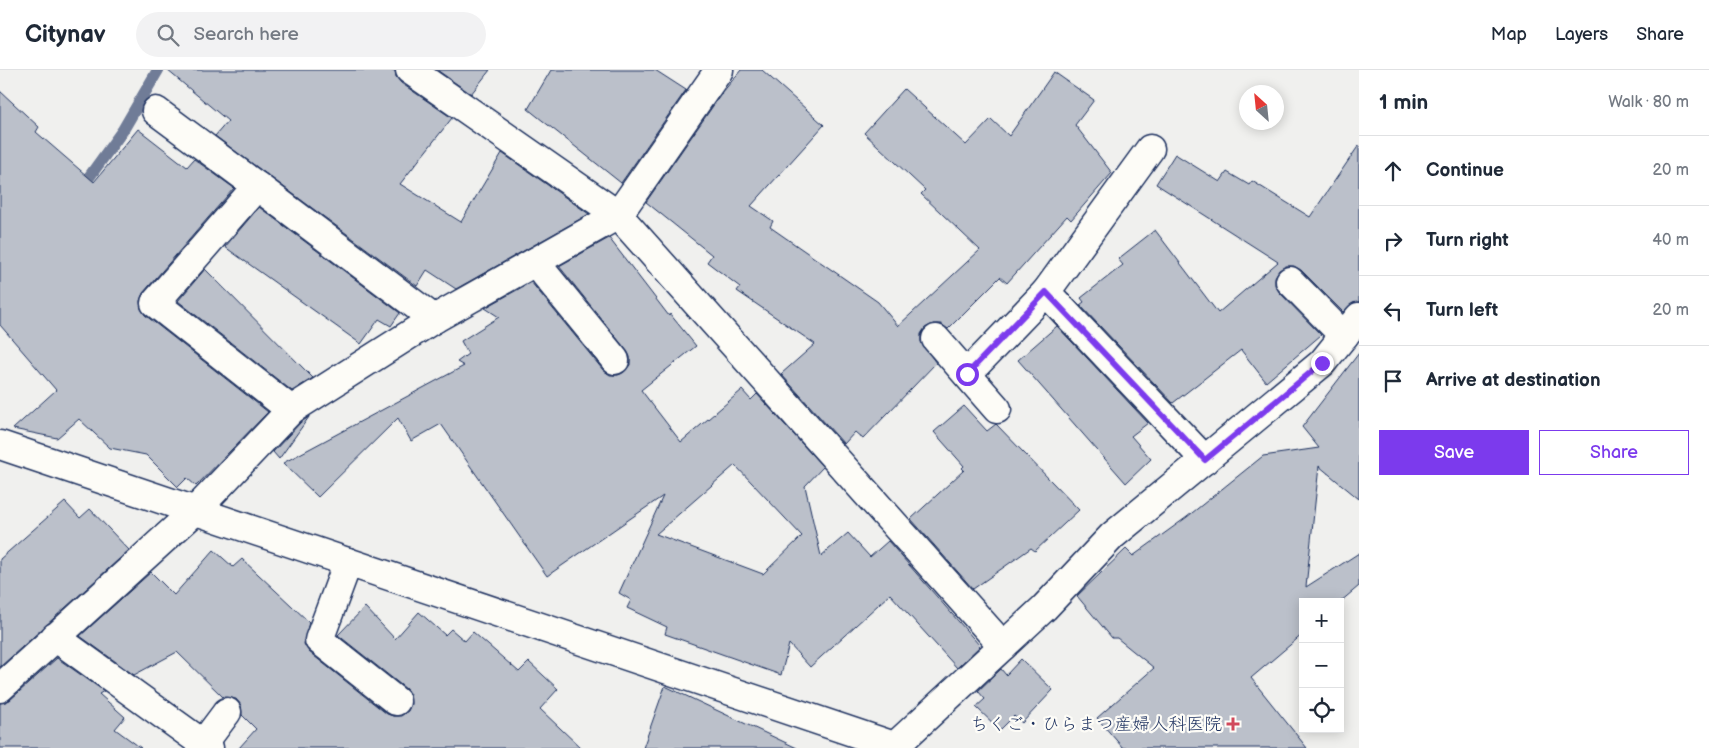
<!DOCTYPE html>
<meta charset="utf-8">
<style>
body{margin:0;font-family:"Balsamiq Sans","Klee One",sans-serif;background:#f2f2f3;color:#1f2937}
.controls{position:absolute;right:15px;bottom:15px;display:grid;overflow:hidden;border-radius:0px;box-shadow:0 2px 12px #0003}
.controls button{width:45px;height:45px;display:grid;place-items:center;padding:0;border:0;border-bottom:1px solid #e0e1e3;background:#fff;color:#1f2937;font:25px sans-serif}
.compass{position:absolute;left:1239px;top:15px;width:45px;height:45px;border-radius:50%;background:#fff;box-shadow:0 2px 12px #0003;rotate:333deg}
.stop{position:absolute;width:15px;height:15px;margin:-11px;border:4px solid #7c3aed;border-radius:50%;background:#fff}
.stop.end{background:#7c3aed;border-color:#fff;box-shadow:0 1px 5px #0008}
.list{margin:0;padding:0;list-style:none}
h2{display:flex;justify-content:space-between;align-items:center;height:65px;margin:0;padding:0 20px;font-size:21px}
h2 small{font-size:16px;font-weight:400;color:#747a83}
.list li{display:grid;grid-template-columns:32px 1fr auto;gap:15px;align-items:center;box-sizing:border-box;height:70px;padding:0 20px;border-top:1px solid #e0e1e3}
.list b{display:block;font-size:19px;white-space:nowrap}
.list em{font-size:16px;font-style:normal;color:#747a83}
.actions{display:flex;gap:10px;padding:15px 20px}
.actions a{flex:1;padding:11px 0;border:1px solid #7c3aed;border-radius:0px;text-align:center;font-size:18px;color:#7c3aed}
.actions .main{background:#7c3aed;color:#fff}
.icon{flex:none;width:28px;height:28px;fill:none;stroke:currentColor;stroke-width:2;stroke-linecap:round;stroke-linejoin:round}
.map{position:relative;flex:none;width:1359px;height:678px;overflow:hidden}
header{display:flex;align-items:center;gap:30px;box-sizing:border-box;height:70px;padding:0 25px;background:#fff;border-bottom:1px solid #e0e1e3}
header strong{font-size:24px}
nav{display:flex;gap:28px;margin-inline-start:auto;font-size:18px}
.search{width:350px;height:45px;background:#f2f2f3;display:flex;align-items:center;gap:12px;box-sizing:border-box;padding:0 18px;border-radius:28px;color:#747a83;font-size:19px}
main{display:flex}
aside{flex:1;background:#fff}
.map>svg:first-child{display:block}
</style>
<header>
<strong>Citynav</strong>
<div class="search"><svg class="icon" aria-label="search" viewBox="0 0 24 24"><circle cx="10" cy="10" r="6"/><path d="M15 15l6 6"/></svg>Search here</div>
<nav><a>Map</a><a>Layers</a><a>Share</a></nav>
</header>
<main>
<div class="map">
<svg width="1359" height="678" viewBox="0 0 1359 678">
<rect width="100%" height="100%" fill="#f0f0ee"/>
<filter id="ink" filterUnits="userSpaceOnUse"><feTurbulence type="fractalNoise" baseFrequency=".02" numOctaves="2"/><feDisplacementMap in="SourceGraphic" scale="10" xChannelSelector="R" yChannelSelector="G"/><feConvolveMatrix kernelMatrix="1 2 1 2 8 2 1 2 1" color-interpolation-filters="sRGB"/></filter>
<g filter="url(#ink)">
<g fill="none" stroke-linecap="round" stroke-linejoin="round">
<polyline stroke="#6f7b97" stroke-width="12" points="79,121 123,60 158,0"/>
</g>
<g fill="#bbc0ca" stroke="#1b2f5e" fill-rule="evenodd">
<polygon points="167,0 395,0 396,7 401,13 452,48 400,114 461,152 502,83 589,144 456,219 427,200 417,216 215,66 228,51"/>
<polygon points="437,0 490,0 471,24"/>
<polygon points="551,0 655,0 686,20 621,113 528,39"/>
<polygon points="741,0 762,0 824,55 751,136 773,151 770,157 878,232 898,256 980,180 921,124 925,120 864,63 904,19 966,75 991,49 1009,66 1054,2 1094,30 1075,55 1112,103 1071,150 1067,146 1007,213 1000,207 948,259 941,254 933,254 925,258 921,264 921,272 936,293 863,369 855,362 844,374 781,304 815,274 737,221 740,217 707,192 712,185 646,132 722,23"/>
<polygon points="0,21 39,57 36,62 94,112 138,59 187,97 194,89 234,118 143,223 140,231 141,239 145,245 268,342 196,416 187,408 178,417 146,385 110,378 79,349 57,368 13,359 56,320 0,255"/>
<polygon points="1359,75 1359,232 1353,233 1343,242 1301,200 1294,196 1286,196 1279,200 1275,207 1275,215 1279,222 1321,265 1266,312 1241,280 1173,333 1080,235 1084,232 1081,228 1123,195 1118,189 1155,160 1218,243 1278,192 1156,114 1175,84 1220,112 1227,102 1249,115 1252,111 1310,147"/>
<polygon points="259,137 400,243 391,256 379,249 361,274 225,177"/>
<path d="M609 168 669 246 670 244 696 276 641 320 681 372 742 320 751 330 757 324 823 397 805 416 821 486 848 463 870 487 888 471 980 576 957 598 890 524 810 597 789 574 781 605 665 564 667 557 627 538 631 530 619 523 663 426 547 506 441 354 411 371 398 348 318 427 283 393 464 296 457 292 468 284 461 271 499 247 485 238 531 212 603 300 610 305H618L624 302 630 295V287L627 281 559 196ZM735 395 802 466 763 504 656 464Z"/>
<polygon points="205,199 313,308 292,321 178,231"/>
<polygon points="1057,256 1148,353 1131,366 1151,389 1126,413 1018,290"/>
<polygon points="1359,283 1359,429 1319,396 1306,517 1359,483 1359,516 1340,532 1303,532 1303,564 1251,608 1307,678 1123,678 1097,648 1154,598 1117,568 1112,568 1077,526 1126,479 1133,486 1187,447 1263,386 1319,378 1302,357"/>
<polygon points="964,336 987,361 996,354 1079,440 1035,481 1031,478 973,519 911,449 964,400 962,398 964,396 934,362"/>
<polygon points="309,347 279,389 273,382 301,352"/>
<polygon points="65,432 80,448 90,439 129,480 0,597 0,489"/>
<polygon points="214,480 233,497 242,489 309,552 304,574 309,582 387,644 393,646 401,646 408,641 411,634 410,625 406,619 338,565 365,537 395,569 419,542 445,565 451,559 465,571 473,562 519,602 529,592 558,619 540,639 581,678 239,678 256,659 242,645 241,635 236,629 223,627 177,582 134,605 80,566 151,502 174,525"/>
<polygon points="57,588 104,621 99,624 125,647 115,659 141,678 0,678 0,633 10,630"/>
<polygon points="1021,589 1053,620 1022,653 1014,646 1000,660 976,637 985,629 978,621 1001,599 1006,605"/>
<polygon points="665,616 797,678 643,678"/>
</g>
<g fill="none" stroke-linecap="round" stroke-linejoin="round">
<defs>
<g id="street">
<polyline points="410,0 618,145 1003,576"/>
<polyline points="156,41 257,116"/>
<polyline points="535,192 615,290"/>
<polyline points="1290,211 1344,266"/>
<polyline points="1046,222 1205,390"/>
<polyline points="936,269 997,339"/>
<polyline points="967,304 1046,222 1150,79"/>
<polyline points="291,340 155,233 257,116 434,249"/>
<polyline points="0,375 900,678"/>
<polyline points="348,492 319,570 396,631"/>
<polyline points="55,567 209,678"/>
<polyline points="0,618 196,440 291,340 434,249 618,145 719,0"/>
<polyline points="203,674 227,642"/>
<polyline points="895,676 1044,538 1112,466 1322,293 1359,247"/>
</g>
</defs>
<use href="#street" stroke="#1b2f5e" stroke-width="31"/>
<use href="#street" stroke="#fdfcf7" stroke-width="28"/>
</g>
</g>
<g fill="none" stroke-linecap="round" stroke-linejoin="round" filter="url(#ink)">
<polyline stroke="#7c3aed" stroke-width="6" points="967,304 1046,222 1205,390 1322,293"/>
</g>
<path fill="#d1495b" stroke="#fdfcf7" stroke-width="2" d="M1230.5 646.5h5v5h5v5h-5v5h-5v-5h-5v-5h5z"/>
<g text-anchor="middle" stroke-width="4.5" stroke-linejoin="round" paint-order="stroke">
<g font-size="18" fill="#1b2f5e" stroke="#fdfcf7" text-anchor="end">
<text x="1222" y="660">ちくご・ひらまつ産婦人科医院</text>
</g>
</g>
</svg>
<div class="controls">
<button>+</button>
<button>−</button>
<button><svg class="icon" aria-label="locate" viewBox="0 0 24 24"><circle cx="12" cy="12" r="6"/><path d="M12 2v4M12 18v4M2 12h4M18 12h4"/></svg></button>
</div>
<svg class="compass" viewBox="-18 -18 36 36"><path d="M0-13l5 13h-10z" fill="#e53935"/><path d="M0 13l5-13h-10z" fill="#747a83"/></svg>
<div class="stop" style="left:967px;top:304px"></div>
<div class="stop end" style="left:1322px;top:293px"></div>
</div>
<aside>
<h2>1 min<small>Walk · 80 m</small></h2>
<ul class="list">
<li><svg class="icon" aria-label="ahead" viewBox="0 0 24 24"><path d="M12 20V5M6 11l6-6 6 6"/></svg><div><b>Continue</b></div><em>20 m</em></li>
<li><svg class="icon" aria-label="right" viewBox="0 0 24 24"><path d="M7 20v-9h11M14 6l5 5-5 5"/></svg><div><b>Turn right</b></div><em>40 m</em></li>
<li><svg class="icon" aria-label="left" viewBox="0 0 24 24"><path d="M17 20v-9H6M10 6l-5 5 5 5"/></svg><div><b>Turn left</b></div><em>20 m</em></li>
<li><svg class="icon" aria-label="arrive" viewBox="0 0 24 24"><path d="M6 21V4h12l-3 4 3 4H6"/></svg><div><b>Arrive at destination</b></div></li>
</ul>
<div class="actions"><a class="main">Save</a><a>Share</a></div>
</aside>
</main>
